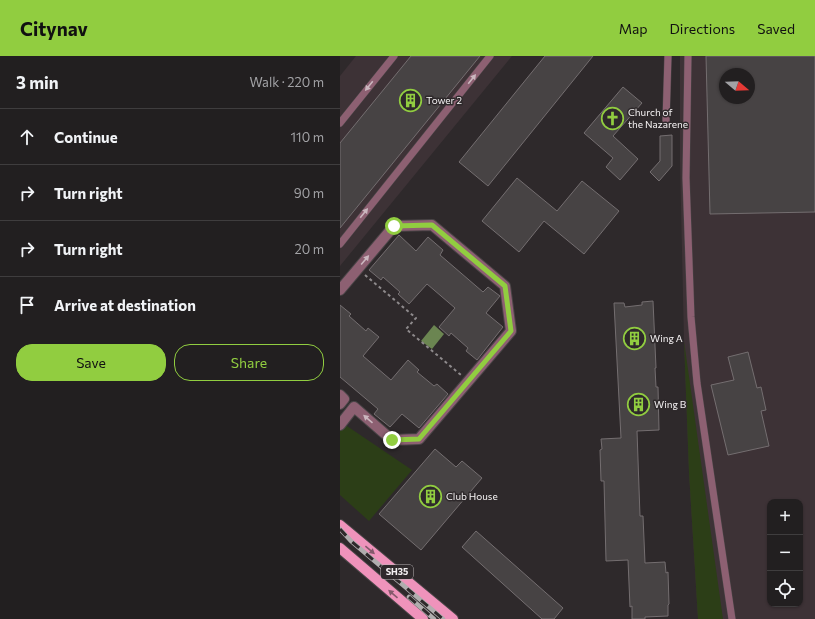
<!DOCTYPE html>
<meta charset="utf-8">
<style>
body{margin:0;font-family:Commissioner,sans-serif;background:#2a2729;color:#f1f3f6}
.controls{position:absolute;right:12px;bottom:12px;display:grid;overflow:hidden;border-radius:8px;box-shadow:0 1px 3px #0004}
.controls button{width:36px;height:36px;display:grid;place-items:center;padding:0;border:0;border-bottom:1px solid #3f3d3e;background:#221f20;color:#f1f3f6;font:20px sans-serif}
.compass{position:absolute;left:379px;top:12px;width:36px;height:36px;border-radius:50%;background:#221f20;box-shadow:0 1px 3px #0004;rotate:109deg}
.stop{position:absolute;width:12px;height:12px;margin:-9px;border:3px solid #91cd40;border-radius:50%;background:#fff}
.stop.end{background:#91cd40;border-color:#fff;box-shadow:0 1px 4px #0008}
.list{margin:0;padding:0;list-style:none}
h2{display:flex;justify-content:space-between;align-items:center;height:52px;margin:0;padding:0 16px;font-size:17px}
h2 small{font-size:13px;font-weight:400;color:#a2a2a5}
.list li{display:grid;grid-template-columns:26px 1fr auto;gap:12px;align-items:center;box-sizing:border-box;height:56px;padding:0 16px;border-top:1px solid #3f3d3e}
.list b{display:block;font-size:15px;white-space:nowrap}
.list em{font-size:13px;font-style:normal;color:#a2a2a5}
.actions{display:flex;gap:8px;padding:12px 16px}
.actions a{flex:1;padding:9px 0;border:1px solid #91cd40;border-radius:16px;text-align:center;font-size:14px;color:#91cd40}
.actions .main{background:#91cd40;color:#111}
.icon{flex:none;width:22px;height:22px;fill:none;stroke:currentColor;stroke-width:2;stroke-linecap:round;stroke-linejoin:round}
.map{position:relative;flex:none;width:475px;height:563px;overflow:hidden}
header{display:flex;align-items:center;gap:24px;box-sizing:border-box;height:56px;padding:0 20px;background:#91cd40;color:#111}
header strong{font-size:19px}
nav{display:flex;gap:22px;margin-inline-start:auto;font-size:14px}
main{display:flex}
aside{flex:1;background:#221f20}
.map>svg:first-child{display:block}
</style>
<header>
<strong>Citynav</strong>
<nav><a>Map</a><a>Directions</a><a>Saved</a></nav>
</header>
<main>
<aside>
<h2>3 min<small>Walk · 220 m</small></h2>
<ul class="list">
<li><svg class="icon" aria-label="ahead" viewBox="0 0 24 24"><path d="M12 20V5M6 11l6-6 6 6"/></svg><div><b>Continue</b></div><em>110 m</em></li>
<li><svg class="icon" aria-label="right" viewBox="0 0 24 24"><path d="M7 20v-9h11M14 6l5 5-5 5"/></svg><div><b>Turn right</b></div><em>90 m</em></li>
<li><svg class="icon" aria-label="right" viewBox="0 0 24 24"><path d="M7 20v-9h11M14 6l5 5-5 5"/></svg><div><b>Turn right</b></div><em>20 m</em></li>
<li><svg class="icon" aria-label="arrive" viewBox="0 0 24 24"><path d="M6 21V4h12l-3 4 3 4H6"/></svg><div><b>Arrive at destination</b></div></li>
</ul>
<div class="actions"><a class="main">Save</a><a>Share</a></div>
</aside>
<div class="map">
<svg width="475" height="563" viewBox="0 0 475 563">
<rect width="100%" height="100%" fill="#2e292b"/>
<g fill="#3d3236" fill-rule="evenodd">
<polygon points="16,0 172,0 0,210 0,20"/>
<path d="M340 0H475V563H358L349 417 344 285 340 106ZM385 18H409V42H385ZM430 446H460V548H430Z"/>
</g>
<g fill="#2c3e17">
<polygon points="344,285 383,563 358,563 349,417"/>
<polygon points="4,368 72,414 29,465 0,439 0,374"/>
</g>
<polygon fill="#6b8551" points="94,269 104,278 92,293 81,285"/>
<g fill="#474344" stroke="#746e70" fill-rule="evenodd">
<polygon points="71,0 140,0 0,172 0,87"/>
<polygon points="205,0 253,0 148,130 119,106"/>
<path d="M366 0H475V156L370 158ZM385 18H409V42H385Z"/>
<polygon points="283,31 302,47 273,80 298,103 280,124 266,111 273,102 244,77"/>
<polygon points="332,79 332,110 319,125 310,116 320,105 320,80"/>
<polygon points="177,122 217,155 242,125 279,155 244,198 204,165 179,196 142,165"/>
<polygon points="59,179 76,195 88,181 103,194 100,199 143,236 148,231 160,240 146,257 163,271 137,304 126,295 128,292 111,277 109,280 99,271 115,252 87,228 69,248 58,238 60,236 43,221 41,224 29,214"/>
<polygon points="313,245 316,312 315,312 316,331 318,331 319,374 297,375 300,460 303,460 305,507 325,506 326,517 328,516 329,548 328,549 328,560 305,561 305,563 292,563 292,550 290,551 288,504 266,505 264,425 261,425 260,394 262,393 261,383 281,382 274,247 284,247 285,251 302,249 302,246"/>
<polygon points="0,249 11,258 9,260 26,275 28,272 39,281 23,300 51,324 68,304 79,314 77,316 94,330 97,328 108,338 79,372 62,358 50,371 34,358 38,353 0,321"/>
<polygon points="408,296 417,332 421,331 426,354 421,355 429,390 388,399 371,329 394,324 388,301"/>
<polygon points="95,393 116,411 122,405 142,422 81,494 39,458"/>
<polygon points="136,475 223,552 214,563 202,563 122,491"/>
</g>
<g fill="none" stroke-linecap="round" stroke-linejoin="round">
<defs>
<g id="lane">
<polyline points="348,0 346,122 351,261 357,327 392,563"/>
<polyline points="326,65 328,0"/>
<polyline points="0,67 54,0"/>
<polyline points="0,188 150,0"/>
</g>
<g id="street">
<polyline points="0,234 54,170 92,169 165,230 171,275 79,383 52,384 14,351 0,369"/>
<polyline points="0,339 4,343 0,348"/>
</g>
<g id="primary">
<polyline points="0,469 113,563"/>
<polyline points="0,492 83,563"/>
</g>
</defs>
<use href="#lane" stroke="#4a4547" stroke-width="8"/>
<use href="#street" stroke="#4a4547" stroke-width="12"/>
<use href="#primary" stroke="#4a4547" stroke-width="12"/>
<polyline stroke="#8e8a8c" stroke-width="2" stroke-dasharray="3 3" stroke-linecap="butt" points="25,219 76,262 66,273 121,319"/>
<use href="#lane" stroke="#8d6072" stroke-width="7"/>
<use href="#street" stroke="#8d6072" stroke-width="10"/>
<use href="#primary" stroke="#ef93bb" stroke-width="10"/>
<defs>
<g id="rail">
<polyline points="0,473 11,485 103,563"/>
<polyline points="69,541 94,563"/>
</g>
</defs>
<use href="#rail" stroke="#b0adae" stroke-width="4.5"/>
<use href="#rail" stroke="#2e292b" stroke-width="3" stroke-dasharray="9" stroke-linecap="butt"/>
</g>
<defs><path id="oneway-solid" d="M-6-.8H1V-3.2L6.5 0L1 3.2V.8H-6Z"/></defs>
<g fill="#cbb7bf">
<use href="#oneway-solid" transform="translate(132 23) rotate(-51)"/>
<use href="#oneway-solid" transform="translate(29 30) rotate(129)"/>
<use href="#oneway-solid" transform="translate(24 157) rotate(-51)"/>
<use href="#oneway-solid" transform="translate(25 204) rotate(-50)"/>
<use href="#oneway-solid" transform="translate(28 363) rotate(-139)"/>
</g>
<g fill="#85596c">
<use href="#oneway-solid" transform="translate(30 494) rotate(40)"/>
<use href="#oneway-solid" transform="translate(53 538) rotate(-139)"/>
</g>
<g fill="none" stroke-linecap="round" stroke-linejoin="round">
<polyline stroke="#91cd40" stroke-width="5" points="52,384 79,383 171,275 165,230 92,169 54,170"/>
</g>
<defs>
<symbol id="building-ring" viewBox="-11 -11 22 22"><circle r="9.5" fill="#2e292b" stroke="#91cd40" stroke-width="1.5"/><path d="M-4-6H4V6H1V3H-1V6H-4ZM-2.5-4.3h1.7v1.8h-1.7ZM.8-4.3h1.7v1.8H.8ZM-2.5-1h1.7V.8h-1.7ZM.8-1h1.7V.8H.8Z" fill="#91cd40"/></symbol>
<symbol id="church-ring" viewBox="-11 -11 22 22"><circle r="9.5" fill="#2e292b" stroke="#91cd40" stroke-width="1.5"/><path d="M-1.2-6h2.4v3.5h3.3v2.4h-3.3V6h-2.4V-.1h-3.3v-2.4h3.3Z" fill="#91cd40"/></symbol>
</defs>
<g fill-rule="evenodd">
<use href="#building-ring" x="58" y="32" width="25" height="25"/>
<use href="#church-ring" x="260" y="50" width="25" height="25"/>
<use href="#building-ring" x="282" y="270" width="25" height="25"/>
<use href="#building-ring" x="286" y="336" width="25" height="25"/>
<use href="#building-ring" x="78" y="428" width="25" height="25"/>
</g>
<g text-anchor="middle" stroke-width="3" stroke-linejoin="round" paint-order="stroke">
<rect fill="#2e292b" stroke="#b9b5b6" stroke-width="1" x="41" y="509" width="32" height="14" rx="3"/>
<g font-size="9" font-weight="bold" fill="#f4f1f2">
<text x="57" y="519">SH35</text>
</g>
<g font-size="10" fill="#f4f1f2" stroke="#2e292b" text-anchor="start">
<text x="86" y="48">Tower 2</text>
<text x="288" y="60">Church of<tspan x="288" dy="12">the Nazarene</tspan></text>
<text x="310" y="286">Wing A</text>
<text x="314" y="352">Wing B</text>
<text x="106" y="444">Club House</text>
</g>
</g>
</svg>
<div class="controls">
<button>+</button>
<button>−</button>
<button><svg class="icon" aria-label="locate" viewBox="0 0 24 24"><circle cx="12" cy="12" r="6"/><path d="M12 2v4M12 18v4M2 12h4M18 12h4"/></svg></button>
</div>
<svg class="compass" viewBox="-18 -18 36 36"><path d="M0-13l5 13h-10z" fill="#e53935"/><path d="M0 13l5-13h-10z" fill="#a2a2a5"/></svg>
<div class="stop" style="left:54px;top:170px"></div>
<div class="stop end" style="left:52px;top:384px"></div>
</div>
</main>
